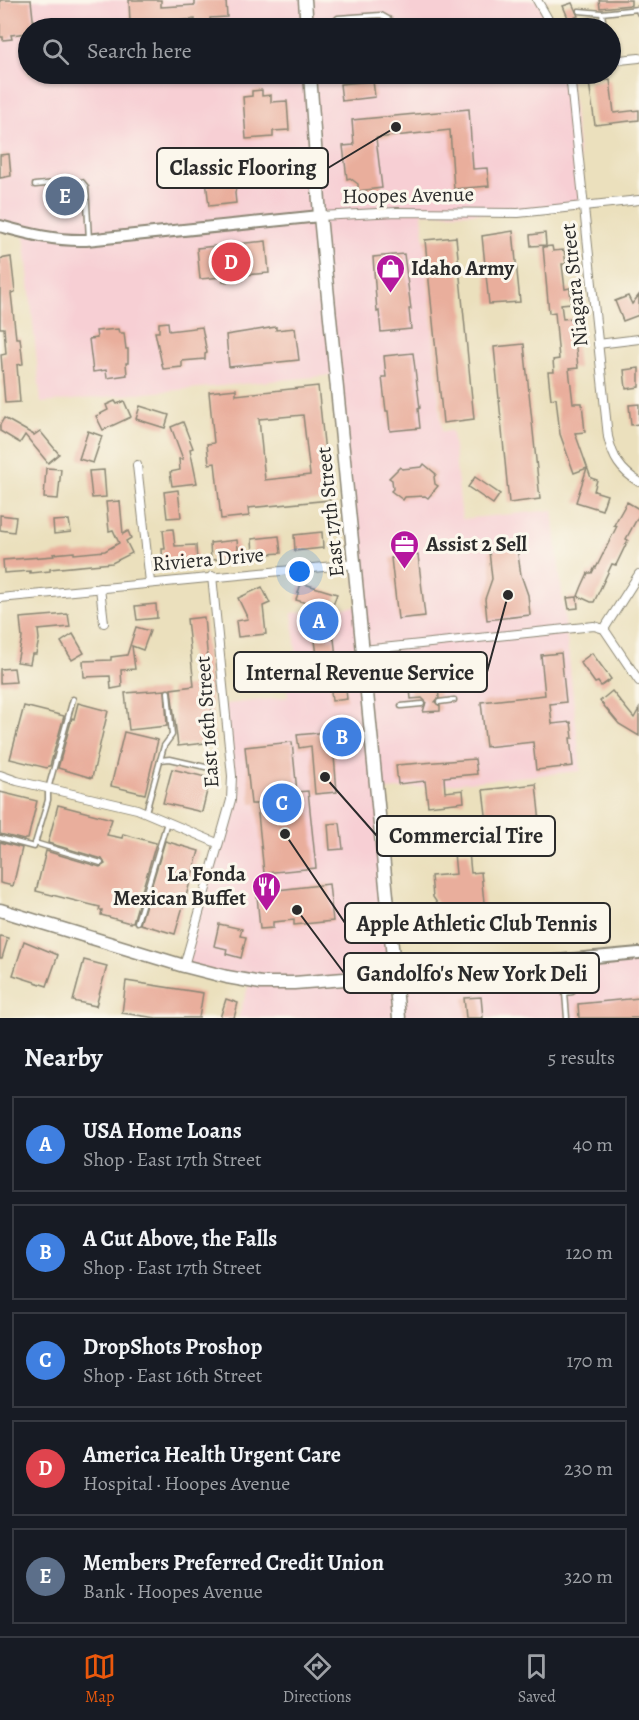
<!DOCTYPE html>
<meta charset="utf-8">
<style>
body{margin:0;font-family:Alegreya,serif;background:#20242c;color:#f1f3f6}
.you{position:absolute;left:300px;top:572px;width:21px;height:21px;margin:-15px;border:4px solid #fff;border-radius:50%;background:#1a73e8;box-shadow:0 0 0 9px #1a73e833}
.badge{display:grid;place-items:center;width:39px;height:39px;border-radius:50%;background:#ea580c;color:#fff;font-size:20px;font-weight:700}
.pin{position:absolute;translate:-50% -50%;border:3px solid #fff;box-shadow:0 2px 6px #0006}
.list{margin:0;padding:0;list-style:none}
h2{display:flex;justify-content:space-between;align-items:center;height:78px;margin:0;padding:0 24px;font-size:26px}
h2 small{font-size:20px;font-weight:400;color:#9ea1a6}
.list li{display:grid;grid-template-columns:39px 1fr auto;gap:18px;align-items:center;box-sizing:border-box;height:96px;margin:0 12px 12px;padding:0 12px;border:2px solid #363941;border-radius:0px}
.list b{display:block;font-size:22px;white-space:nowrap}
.list p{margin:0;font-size:20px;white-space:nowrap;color:#9ea1a6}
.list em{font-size:20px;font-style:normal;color:#9ea1a6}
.icon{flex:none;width:33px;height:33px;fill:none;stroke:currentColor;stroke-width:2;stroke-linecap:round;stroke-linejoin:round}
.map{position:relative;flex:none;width:639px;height:1018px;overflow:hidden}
.search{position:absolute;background:#171b24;box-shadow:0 2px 4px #0004;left:18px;right:18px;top:18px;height:66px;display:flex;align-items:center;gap:15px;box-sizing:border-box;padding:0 21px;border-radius:33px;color:#9ea1a6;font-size:22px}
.sheet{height:618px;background:#171b24}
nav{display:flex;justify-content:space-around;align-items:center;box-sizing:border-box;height:84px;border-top:2px solid #363941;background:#171b24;font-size:16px;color:#9ea1a6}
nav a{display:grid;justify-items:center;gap:3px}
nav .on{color:#ea580c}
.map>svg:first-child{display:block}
</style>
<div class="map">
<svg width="639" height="1018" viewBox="0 0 639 1018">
<rect width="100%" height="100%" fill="#fbf7ec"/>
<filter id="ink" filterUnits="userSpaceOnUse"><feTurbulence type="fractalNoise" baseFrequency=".0167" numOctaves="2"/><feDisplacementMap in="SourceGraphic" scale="12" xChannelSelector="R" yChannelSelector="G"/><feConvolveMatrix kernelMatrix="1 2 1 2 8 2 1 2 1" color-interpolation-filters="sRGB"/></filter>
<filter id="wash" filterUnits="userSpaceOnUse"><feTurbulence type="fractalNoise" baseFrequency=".008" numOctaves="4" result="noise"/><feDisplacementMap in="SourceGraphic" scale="24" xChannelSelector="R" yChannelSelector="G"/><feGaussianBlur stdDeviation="1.35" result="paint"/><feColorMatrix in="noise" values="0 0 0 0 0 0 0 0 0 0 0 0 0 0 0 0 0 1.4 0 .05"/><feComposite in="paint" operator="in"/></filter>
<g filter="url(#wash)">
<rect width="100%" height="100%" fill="#ebe0bd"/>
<polygon fill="#f7cfd4" points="0,0 556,0 539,2 553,28 28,28 28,74 570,74 584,206 518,213 422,213 442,431 452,431 462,519 553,510 581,771 378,791 395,975 639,953 639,1018 238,1018 250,981 184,966 231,800 225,704 288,697 286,674 298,672 292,613 358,606 335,375 41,403 24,233 0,226"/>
<g id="blocks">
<g fill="#e9ae9c" fill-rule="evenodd">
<polygon points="0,0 31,0 34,28 28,28 28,33 11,35 12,39 3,40 3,37 0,37"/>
<polygon points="129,0 161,0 161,7 195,5 195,0 224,0 226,1 227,17 210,18 210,21 195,22 195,19 147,24 147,22 130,23"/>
<polygon points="599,0 631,0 631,5 600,8"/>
<polygon points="572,3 578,16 569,20 563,6"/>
<polygon points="598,17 599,28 577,28 576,19"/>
<polygon points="355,21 372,21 373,28 336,28 339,23"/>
<polygon points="610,80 614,113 639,110 639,120 595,125 589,82"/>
<polygon points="373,81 375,97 342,101 340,84"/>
<polygon points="262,90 262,96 271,95 271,102 287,101 289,130 273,131 273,137 246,139 243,97 252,96 252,91"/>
<polygon points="469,109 473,169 487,168 489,186 454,189 450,130 376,138 382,188 358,191 358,184 350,178 347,179 343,146 354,145 352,120"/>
<polygon points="234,152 235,166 251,164 253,181 237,183 235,193 236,203 209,206 203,155"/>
<polygon points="9,154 11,176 0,178 0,155"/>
<polygon points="70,178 67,180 67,184 71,187 78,186 80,205 75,205 75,209 59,210 59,206 53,206 51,190 58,189 60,185 61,181 57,179"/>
<polygon points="513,231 520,302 489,304 482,236"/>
<polygon points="545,233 546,245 531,246 530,235"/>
<polygon points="456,237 474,419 443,423 425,240"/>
<polygon points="266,241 269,273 243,275 243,280 223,282 222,277 200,279 197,248"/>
<polygon points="552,246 553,251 564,250 566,264 562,264 565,289 570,288 571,303 561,304 563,319 573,318 578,368 569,369 573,403 582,403 585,432 575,433 591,478 597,480 594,491 607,495 602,510 576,502 587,468 574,473 560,434 556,398 551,399 548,372 554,372 553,360 559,359 555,312 549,313 543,247"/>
<polygon points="404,254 411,309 409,309 411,329 381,332 379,311 377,312 373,257"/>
<polygon points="11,257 15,292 11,293 16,338 20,338 23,364 17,365 20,402 5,403 1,355 6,354 4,328 0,328 0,259"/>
<polygon points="639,295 639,315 623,321 615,301 628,296 632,304"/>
<polygon points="168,322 169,331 202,327 207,353 205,354 205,359 182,361 182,367 163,369 155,332 159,332 159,323"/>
<polygon points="276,327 276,330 295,328 299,360 229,367 226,335"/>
<polygon points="118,329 119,333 124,333 126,349 128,349 128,363 126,363 127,375 107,378 106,370 93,372 89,339 97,338 96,331"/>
<polygon points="524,344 540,499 509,503 494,347"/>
<polygon points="413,353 420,408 418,409 420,428 390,431 388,411 386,411 382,377 386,377 384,356"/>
<polygon points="639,368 639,387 626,389 624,370"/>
<path d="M318 386 330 500 248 508 249 516 221 519 215 463 209 464 207 444 214 443 209 392 236 389V395ZM303 415 310 475 265 480 259 419Z"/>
<polygon points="115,401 117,404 124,401 131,417 103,430 96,416 108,410 106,405"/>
<polygon points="639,404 639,424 631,425 629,405"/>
<polygon points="140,406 169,415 165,428 136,419"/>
<polygon points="4,418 34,435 40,431 59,454 48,463 25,435 20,443 0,431 0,425"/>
<polygon points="183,422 193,448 190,449 197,483 172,486 170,472 180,470 179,459 183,459 171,427"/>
<polygon points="88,431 102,436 93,463 79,459"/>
<polygon points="424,464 436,474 434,477 435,484 438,486 428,498 425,496 405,497 403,500 391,491 393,489 392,480 389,478 400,467 402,469 422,467"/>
<polygon points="46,468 61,469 58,499 44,498"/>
<polygon points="104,470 106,497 92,498 89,471"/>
<polygon points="475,477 500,494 493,504 468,487"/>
<polygon points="178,490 181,517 167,518 164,492"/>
<polygon points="120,501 123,534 128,531 131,538 126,541 132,553 112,563 50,569 50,571 30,573 30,571 4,573 3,560 54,556 53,554 74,552 74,554 105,551 119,543 113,530 109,531 106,502"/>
<polygon points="627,502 639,509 639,515 626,539 628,540 616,565 612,564 594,602 591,602 578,596 582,586 588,573 592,573 595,567 596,568 617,526 614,525"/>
<polygon points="0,515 16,517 14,532 0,530"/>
<polygon points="69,520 71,532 54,534 53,521"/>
<polygon points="173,529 175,546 196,545 197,562 163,565 162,549 165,549 163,530"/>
<polygon points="322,532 323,548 295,551 294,535"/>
<polygon points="279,536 281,553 253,555 252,539"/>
<polygon points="237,540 239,557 211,560 210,543"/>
<polygon points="517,548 521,575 528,595 530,615 487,620 485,599 492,579 489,551"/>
<polygon points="418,555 425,616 398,619 391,558"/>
<polygon points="301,583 337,594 333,605 324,602 328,639 334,639 336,657 323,658 323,655 317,655 310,604 296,600"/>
<polygon points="262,587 270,603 263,606 266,634 238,637 236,621 248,619 238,598"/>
<polygon points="577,597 578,608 569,609 567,598"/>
<polygon points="156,604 157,618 137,620 135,606"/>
<polygon points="68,614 70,627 38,630 39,639 36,654 32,654 30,664 17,662 22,638 20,618"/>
<polygon points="204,617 215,742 178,746 171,689 194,686 187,619"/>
<polygon points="136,627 150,631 143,650 132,646 135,669 121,670 122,687 111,689 110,676 84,677 83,661 111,660 111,657 127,655"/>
<polygon points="73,634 84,653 72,660 61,642"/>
<polygon points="561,653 566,702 550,704 552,724 571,722 573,738 570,738 573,766 536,770 533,742 486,747 481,702 545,695 541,655"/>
<polygon points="592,653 611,679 601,686 598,682 595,683 580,662"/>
<polygon points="14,668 16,682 0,683 0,669"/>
<polygon points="344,671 347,699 332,701 329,673"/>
<polygon points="437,676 439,698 435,702 440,706 440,711 423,712 426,702 422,698 411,699 409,679"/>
<polygon points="165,690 167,726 129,730 125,693"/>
<polygon points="612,691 634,718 639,709 639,736 619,724 600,701"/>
<polygon points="78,703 108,711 92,778 58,768 72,718 74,719"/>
<polygon points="24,706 64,716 50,766 48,766 47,768 10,759"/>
<polygon points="349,730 350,742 333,744 337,792 315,794 311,746 299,748 297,735"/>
<polygon points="124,732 158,740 145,794 111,786"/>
<polygon points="292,742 297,792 308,791 316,868 264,873 257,804 251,804 245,747"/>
<polygon points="475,759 477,774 444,777 445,792 463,790 464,802 428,806 425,781 398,784 396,765"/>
<polygon points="172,769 210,778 202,812 163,803"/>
<polygon points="536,784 541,833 489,839 483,790"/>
<polygon points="0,792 37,801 28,839 25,839 24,840 0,834"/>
<polygon points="58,805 112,819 107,835 122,838 123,834 156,843 133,922 130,922 130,923 101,915 102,910 99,910 100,907 36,891 46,851 100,867 105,864 102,859 48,843"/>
<polygon points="340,823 343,849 330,850 328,824"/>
<polygon points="165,841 199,851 175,934 140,924"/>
<polygon points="0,842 22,848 13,886 0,883"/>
<polygon points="469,852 471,873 481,872 485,913 459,915 458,919 445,915 433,897 431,876 456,874 454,853"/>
<polygon points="329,884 333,921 294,925 294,920 273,922 273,928 260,929 257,895 270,894 269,891"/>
<polygon points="219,924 242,929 240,936 246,937 241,958 226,954 227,949 214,946"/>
<polygon points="0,936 8,938 2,958 0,958"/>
<polygon points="24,941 58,955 47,986 13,975"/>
<polygon points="84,960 107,966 96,1006 73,1001"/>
<polygon points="126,981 203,993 199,1018 157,1018 122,1013"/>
<polygon points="481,997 483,1018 466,1018 464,998"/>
<polygon points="639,998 639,1018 579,1018 578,1004"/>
<polygon points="226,999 238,1003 234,1018 220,1018"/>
</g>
</g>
</g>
<g filter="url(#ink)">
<use href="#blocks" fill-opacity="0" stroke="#8b8674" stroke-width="1.5"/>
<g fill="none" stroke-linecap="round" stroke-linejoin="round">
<defs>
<g id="lane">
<polyline points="579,11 602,13"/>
<polyline points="332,28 333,23 338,18 381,15 390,20 392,28"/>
<polyline points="604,28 602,13 638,9 639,13"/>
<polyline points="71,182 82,182 86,187 89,239"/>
<polyline points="35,185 57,183"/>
<polyline points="439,702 454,700"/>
<polyline points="401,706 422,704"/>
<polyline points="160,760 170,759 214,769"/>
<polyline points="146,812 164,746 172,735 168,692"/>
<polyline points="0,838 34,847 48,800 48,789 73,699"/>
<polyline points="35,843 101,863"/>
<polyline points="137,922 167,822"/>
<polyline points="567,1018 565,993 572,992 569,960"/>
</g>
<g id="street">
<polyline points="537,0 553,28"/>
<polyline points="610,61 639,58"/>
<path d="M570 74 608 437C613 458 620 470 639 482"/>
<polyline points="320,216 397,212 518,213 639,200"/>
<polyline points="598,344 639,339"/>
<polyline points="137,465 150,582"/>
<polyline points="100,588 104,623"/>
<polyline points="0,598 355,564"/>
<polyline points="604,629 639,574"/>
<polyline points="363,650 594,626 604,629 639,681"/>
<polyline points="0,775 17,781 137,809 217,843"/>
<polyline points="184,966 231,800 232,776 212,576"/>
</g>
<g id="secondary">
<path d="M0 226C29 234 56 241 86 240L320 216"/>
<polyline points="395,975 639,953"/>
</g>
<g id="primary">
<polyline points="305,0 307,28"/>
<polyline points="310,74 320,216 399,1018"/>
<polyline points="0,910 184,966 227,977 261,983 294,983 395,975"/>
</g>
</defs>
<use href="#lane" stroke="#8b8674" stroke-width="7"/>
<use href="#street" stroke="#8b8674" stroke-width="10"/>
<use href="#secondary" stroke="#8b8674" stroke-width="14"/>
<use href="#primary" stroke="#8b8674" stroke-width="15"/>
<use href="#lane" stroke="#fff" stroke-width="4"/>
<use href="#street" stroke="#fff" stroke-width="8"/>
<use href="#secondary" stroke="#fff" stroke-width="10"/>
<use href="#primary" stroke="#fff" stroke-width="12"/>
</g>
</g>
<defs>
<symbol id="shop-pin" viewBox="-11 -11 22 30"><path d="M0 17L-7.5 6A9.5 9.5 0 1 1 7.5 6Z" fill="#b5179e" stroke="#fbf7ec"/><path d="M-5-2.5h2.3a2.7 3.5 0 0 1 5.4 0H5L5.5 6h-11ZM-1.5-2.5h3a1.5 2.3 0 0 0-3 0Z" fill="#fff"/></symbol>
<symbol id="office-pin" viewBox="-11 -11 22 30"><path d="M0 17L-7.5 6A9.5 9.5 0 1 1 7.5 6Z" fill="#b5179e" stroke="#fbf7ec"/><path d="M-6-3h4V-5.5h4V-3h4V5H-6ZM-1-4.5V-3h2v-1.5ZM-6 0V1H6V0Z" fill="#fff"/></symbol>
<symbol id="restaurant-pin" viewBox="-11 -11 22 30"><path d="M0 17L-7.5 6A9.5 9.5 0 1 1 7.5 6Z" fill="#b5179e" stroke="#fbf7ec"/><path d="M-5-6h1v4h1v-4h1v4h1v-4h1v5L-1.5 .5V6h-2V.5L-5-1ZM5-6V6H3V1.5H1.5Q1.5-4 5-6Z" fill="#fff"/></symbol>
</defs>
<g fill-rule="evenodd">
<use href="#shop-pin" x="374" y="252" width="33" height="45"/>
<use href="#office-pin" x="388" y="528" width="33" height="45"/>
<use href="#restaurant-pin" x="250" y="870" width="33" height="45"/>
</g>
<g text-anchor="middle" stroke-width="6" stroke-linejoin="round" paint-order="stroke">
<g font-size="21" fill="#2b2b2b" stroke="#fbf7ec">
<text transform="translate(408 195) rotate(-1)" y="7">Hoopes Avenue</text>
<text transform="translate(574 285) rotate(-96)" y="7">Niagara Street</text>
<text transform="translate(330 512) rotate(-96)" y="7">East 17th Street</text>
<text transform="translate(208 559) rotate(-5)" y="7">Riviera Drive</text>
<text transform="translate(207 722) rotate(-94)" y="7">East 16th Street</text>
</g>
<g font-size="21" font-weight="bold" fill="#2b2b2b" stroke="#fbf7ec" text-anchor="start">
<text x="411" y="275">Idaho Army</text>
<text x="426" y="551">Assist 2 Sell</text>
<text x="246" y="881" text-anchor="end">La Fonda<tspan x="246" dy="24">Mexican Buffet</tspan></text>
</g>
</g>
<path fill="none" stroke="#2b2b2b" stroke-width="2" d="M396 127L328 168M508 595L487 672M325 777L377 836M285 834L345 923M297 910L344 973"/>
<g fill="#2b2b2b" stroke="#fbf7ec" stroke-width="2">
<circle cx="396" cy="127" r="6"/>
<circle cx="508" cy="595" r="6"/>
<circle cx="325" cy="777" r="6"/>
<circle cx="285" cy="834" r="6"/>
<circle cx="297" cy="910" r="6"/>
</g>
<g fill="#fbf7ec" stroke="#2b2b2b" stroke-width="2">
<rect x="157" y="148" width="171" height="40" rx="6"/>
<rect x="234" y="652" width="253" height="40" rx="6"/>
<rect x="377" y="816" width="178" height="40" rx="6"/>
<rect x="345" y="903" width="265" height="40" rx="6"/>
<rect x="344" y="953" width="255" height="40" rx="6"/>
</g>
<g font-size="22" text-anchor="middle" font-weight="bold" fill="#2b2b2b">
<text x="243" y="175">Classic Flooring</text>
<text x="360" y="680">Internal Revenue Service</text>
<text x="466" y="843">Commercial Tire</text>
<text x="477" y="931">Apple Athletic Club Tennis</text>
<text x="472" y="981">Gandolfo's New York Deli</text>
</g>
</svg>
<div class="you"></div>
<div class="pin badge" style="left:319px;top:621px;background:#3f7fe0">A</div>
<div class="pin badge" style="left:342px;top:737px;background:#3f7fe0">B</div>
<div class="pin badge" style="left:282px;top:803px;background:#3f7fe0">C</div>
<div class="pin badge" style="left:231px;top:262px;background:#e0444e">D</div>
<div class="pin badge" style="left:65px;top:196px;background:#5c6f8a">E</div>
<div class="search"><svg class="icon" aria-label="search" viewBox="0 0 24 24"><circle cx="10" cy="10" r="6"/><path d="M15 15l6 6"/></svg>Search here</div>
</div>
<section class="sheet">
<h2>Nearby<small>5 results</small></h2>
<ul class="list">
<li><span class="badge" style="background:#3f7fe0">A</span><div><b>USA Home Loans</b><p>Shop · East 17th Street</p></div><em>40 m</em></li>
<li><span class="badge" style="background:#3f7fe0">B</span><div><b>A Cut Above, the Falls</b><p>Shop · East 17th Street</p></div><em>120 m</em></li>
<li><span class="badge" style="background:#3f7fe0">C</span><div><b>DropShots Proshop</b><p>Shop · East 16th Street</p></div><em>170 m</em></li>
<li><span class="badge" style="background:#e0444e">D</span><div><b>America Health Urgent Care</b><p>Hospital · Hoopes Avenue</p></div><em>230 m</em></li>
<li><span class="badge" style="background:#5c6f8a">E</span><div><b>Members Preferred Credit Union</b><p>Bank · Hoopes Avenue</p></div><em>320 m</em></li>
</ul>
</section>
<nav>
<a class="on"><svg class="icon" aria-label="map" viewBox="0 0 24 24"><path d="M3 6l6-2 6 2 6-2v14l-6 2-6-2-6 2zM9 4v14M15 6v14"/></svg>Map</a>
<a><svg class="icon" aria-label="directions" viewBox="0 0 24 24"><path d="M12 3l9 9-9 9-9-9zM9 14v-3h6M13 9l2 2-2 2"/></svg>Directions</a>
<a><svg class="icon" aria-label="saved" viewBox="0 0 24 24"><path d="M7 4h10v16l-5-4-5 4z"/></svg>Saved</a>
</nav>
